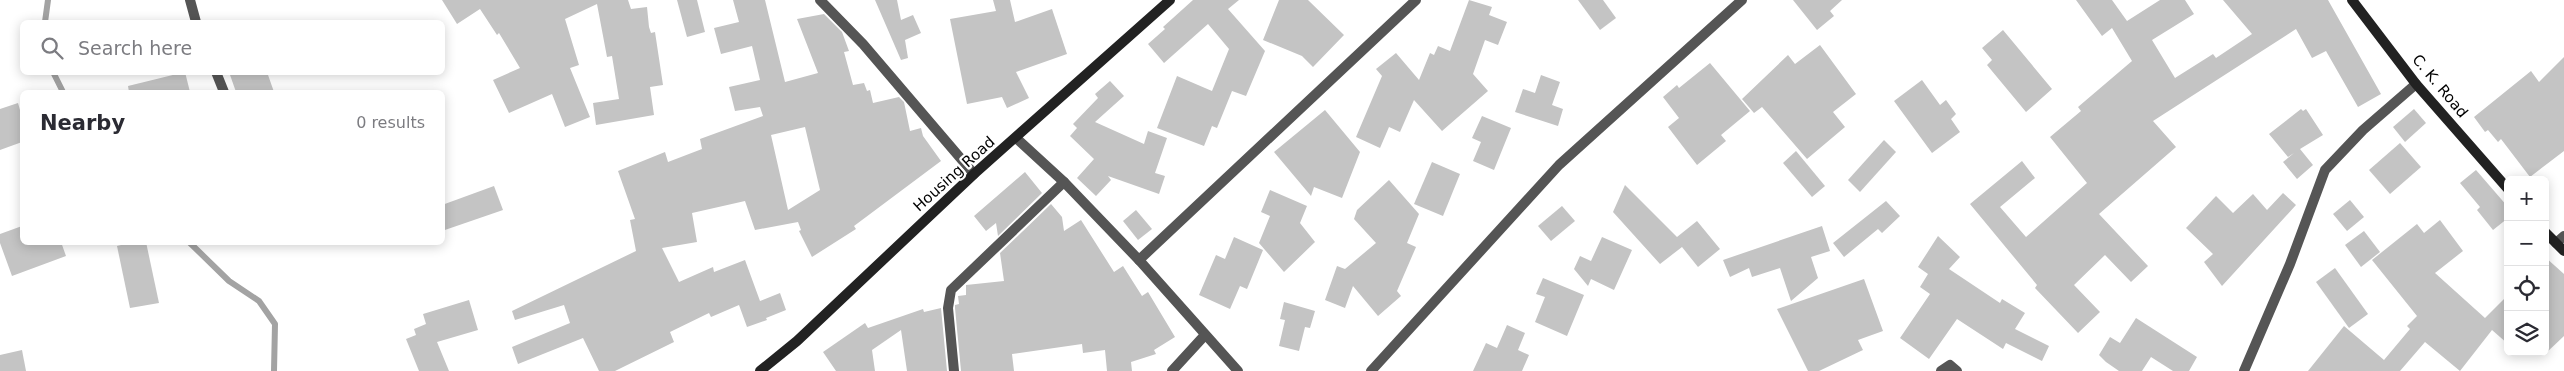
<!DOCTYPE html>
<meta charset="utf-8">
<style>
body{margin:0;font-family:"DejaVu Sans",sans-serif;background:#f2f2f3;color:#2b2b33}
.controls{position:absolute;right:15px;bottom:15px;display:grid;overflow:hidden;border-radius:8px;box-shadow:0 2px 12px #0003}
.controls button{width:45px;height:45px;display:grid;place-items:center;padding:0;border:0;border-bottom:1px solid #e1e1e2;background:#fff;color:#2b2b33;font:25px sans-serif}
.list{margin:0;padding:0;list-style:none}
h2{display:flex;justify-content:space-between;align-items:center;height:65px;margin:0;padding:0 20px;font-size:21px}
h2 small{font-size:16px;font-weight:400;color:#7c7c81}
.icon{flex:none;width:28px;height:28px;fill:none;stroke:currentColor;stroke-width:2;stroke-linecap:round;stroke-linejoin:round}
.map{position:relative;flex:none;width:2564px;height:371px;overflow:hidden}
.search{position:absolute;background:#fff;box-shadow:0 2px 12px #0003;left:20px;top:20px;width:425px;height:55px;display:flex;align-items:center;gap:12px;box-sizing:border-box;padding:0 18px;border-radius:8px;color:#7c7c81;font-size:19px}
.panel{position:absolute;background:#fff;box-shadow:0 2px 12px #0003;left:20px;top:90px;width:425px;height:155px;border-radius:8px}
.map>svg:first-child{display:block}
</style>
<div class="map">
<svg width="2564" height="371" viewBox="0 0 2564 371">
<rect width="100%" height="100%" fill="#fff"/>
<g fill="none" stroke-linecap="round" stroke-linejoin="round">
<g stroke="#a3a3a3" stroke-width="6">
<polyline points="45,22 48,0"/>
<polyline points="53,72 63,92"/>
<polyline points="189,242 229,281 259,301 275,324 274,371"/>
</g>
</g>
<g fill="#c4c4c4" fill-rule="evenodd">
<polygon points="442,0 628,0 631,9 647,7 649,27 651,33 655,32 663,85 650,87 654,115 596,125 593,103 619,99 612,56 607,57 597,4 565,19 579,65 570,68 590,117 565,127 552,94 509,113 493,80 520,68 499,33 497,35 480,9 457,24"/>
<polygon points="677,0 697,0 705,32 687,37"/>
<path d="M733 0H765L785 82 818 73 797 19 824 14 842 32 849 51 844 52 853 85 864 83 867 91 870 90 873 103 899 97 904 102 910 131 921 128 923 136 941 161 854 226 856 229 812 257 799 231 801 230 798 222 755 230 745 201 692 213 697 242 662 248 679 282 713 267 714 272 745 260 760 301 780 293 786 310 766 318 767 320 747 327 739 305 711 317 709 313 670 332 674 342 615 371H599L583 338 518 364 512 347 570 323 564 305 515 320 512 311 636 251 630 220 635 219 618 171 665 152 668 162 702 149 700 139 763 116 760 107 735 111 729 87 760 80 752 46 721 54 714 28 739 22ZM805 127 820 190 788 210 771 135Z"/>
<polygon points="875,0 897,0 901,20 913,15 921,33 905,40 908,58 901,60"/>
<polygon points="993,0 1010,0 1015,22 1052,9 1067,54 1016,72 1029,98 1007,108 1002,97 967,104 950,19 996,11"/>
<polygon points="1193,0 1239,0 1228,9 1265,51 1246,96 1232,91 1217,128 1212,126 1204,146 1157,128 1177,76 1212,91 1229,49 1208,24 1164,63 1148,44 1165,29 1163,27"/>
<polygon points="1279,0 1308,0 1344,35 1313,67 1302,56 1263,40"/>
<polygon points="1469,0 1492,7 1489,15 1507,22 1498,45 1485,40 1473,74 1488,91 1442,131 1414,100 1400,132 1389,127 1380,148 1356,137 1382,76 1376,69 1396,53 1419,80 1430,53 1434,55 1438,46 1450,51"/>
<polygon points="1578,0 1603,0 1616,18 1600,30"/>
<polygon points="1793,0 1842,0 1830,11 1834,16 1817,30"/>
<polygon points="2076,0 2112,0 2127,21 2160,0 2185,0 2194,14 2152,40 2175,78 2213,54 2216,58 2252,34 2223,0 2328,0 2381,94 2358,107 2326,51 2312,58 2296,29 2153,121 2176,147 2099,214 2148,266 2131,282 2105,255 2074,285 2100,312 2078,333 2035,288 2037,285 1970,204 2022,161 2035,178 2000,207 2026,237 2087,183 2050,137 2081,111 2078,107 2132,61 2112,28 2102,36"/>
<polygon points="2003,30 2052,89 2026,112 1987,65 1992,60 1982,48"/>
<polygon points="1820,45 1856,94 1833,112 1845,127 1807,159 1762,107 1754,113 1742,99 1788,55 1795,64"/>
<polygon points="2564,57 2564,151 2530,177 2501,139 2498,142 2488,130 2485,132 2474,117 2531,71 2539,82"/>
<polygon points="1710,63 1750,111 1721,135 1726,141 1697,165 1668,127 1679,118 1663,97 1677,85 1679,88"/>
<polygon points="185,72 190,92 129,92 128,86"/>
<polygon points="229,72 267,72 274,92 236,92"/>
<polygon points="1541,75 1560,82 1552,105 1563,109 1558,126 1515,112 1523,89 1535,93"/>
<polygon points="1922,80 1940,105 1946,100 1956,114 1951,119 1960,132 1932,153 1894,101"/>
<polygon points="1110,81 1124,96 1095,122 1144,144 1148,131 1167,138 1155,173 1165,176 1159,194 1108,176 1111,180 1096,196 1077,178 1094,159 1070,136 1077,128 1073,124 1098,98 1095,94"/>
<polygon points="18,103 22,117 22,142 0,150 0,109"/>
<polygon points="2301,109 2303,111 2306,109 2323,135 2300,149 2313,165 2297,179 2283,162 2294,153 2288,157 2269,134"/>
<polygon points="2414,109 2426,123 2405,142 2393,127"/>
<polygon points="1325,110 1360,152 1342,198 1314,187 1311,196 1274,152"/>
<polygon points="1482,116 1511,128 1494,170 1473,161 1481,142 1472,138"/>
<polygon points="1884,140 1896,152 1860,192 1848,180"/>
<polygon points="2400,143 2421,167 2390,194 2369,170"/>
<polygon points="1796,151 1825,186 1812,197 1783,163"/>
<polygon points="1432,162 1460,174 1443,216 1414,204"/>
<polygon points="2476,170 2508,207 2508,218 2493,230 2477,210 2480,207 2460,183"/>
<polygon points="1025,172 1042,193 998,236 996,223 986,231 974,216"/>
<polygon points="1389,180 1419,214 1407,243 1416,247 1397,291 1401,296 1378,316 1353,286 1345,308 1325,300 1337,266 1345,269 1376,243 1354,219 1357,210"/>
<polygon points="1625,185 1677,237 1697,221 1720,249 1698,267 1682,247 1660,264 1613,212"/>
<polygon points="494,186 503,210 442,231 442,205"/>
<polygon points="1270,190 1307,206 1300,223 1315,242 1284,272 1259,243 1270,216 1261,212"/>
<polygon points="2283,193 2296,205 2222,286 2204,262 2213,254 2186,228 2216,196 2233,213 2253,194 2267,210"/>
<polygon points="2350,200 2364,217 2347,231 2333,214"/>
<polygon points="1886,201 1900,216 1882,233 1878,229 1844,257 1833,243"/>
<polygon points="1051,204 1062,217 1064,231 1081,220 1114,272 1123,266 1142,296 1148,292 1175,337 1154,350 1156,354 1131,362 1132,371 1107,371 1105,350 1083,353 1082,344 1012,354 1014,371 961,371 955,308 955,305 959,304 958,296 966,295 966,285 1004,281 1000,253"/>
<polygon points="1562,206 1575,221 1551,241 1538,226"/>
<polygon points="1136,210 1152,229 1138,240 1123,221"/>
<polygon points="2440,220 2463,251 2435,273 2485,318 2508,295 2508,344 2492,330 2460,371 2425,342 2400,371 2308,371 2344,326 2384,360 2410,329 2407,326 2417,316 2372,260 2417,224 2424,233"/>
<polygon points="22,226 22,242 61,242 66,256 12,276 0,243 0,234"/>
<polygon points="1822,226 1830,251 1811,257 1818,278 1791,301 1780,268 1752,277 1749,268 1730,277 1723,260"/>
<polygon points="2364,231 2380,252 2361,267 2345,245"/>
<polygon points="1938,236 1960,257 1949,269 2000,303 2002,299 2025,313 2015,329 2049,346 2042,361 2006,343 2003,349 1957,319 1929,359 1900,338 1930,294 1920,287 1928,274 1918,267"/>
<polygon points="1234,237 1263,250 1247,289 1240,286 1230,309 1199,295 1216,255 1225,259"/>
<polygon points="1602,237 1632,250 1614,290 1591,279 1588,286 1574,269 1580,256 1591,261"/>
<polygon points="133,242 146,242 159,303 130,308 117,246"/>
<polygon points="2545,257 2564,274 2564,336 2545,354"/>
<polygon points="2335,268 2368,314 2349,328 2316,282"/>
<polygon points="1543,278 1584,295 1567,336 1535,322 1545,297 1536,294"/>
<polygon points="1864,279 1883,331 1858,340 1863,350 1819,371 1808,371 1777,309"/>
<polygon points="469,300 478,330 437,342 449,371 419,371 406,339 416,335 414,329 426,324 423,314"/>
<polygon points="1284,302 1315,311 1310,328 1305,327 1299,351 1279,346 1285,320 1280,319"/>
<polygon points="941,308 947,371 907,371 901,330 872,350 875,371 836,371 823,352 865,323 868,328 923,309 924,312"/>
<polygon points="2136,318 2197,357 2189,371 2173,371 2151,357 2142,371 2119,371 2106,362 2099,355 2110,337 2120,343"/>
<polygon points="1507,325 1525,333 1518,350 1529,355 1522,371 1473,371 1486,343 1497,348"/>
<polygon points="22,350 26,371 0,371 0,355"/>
</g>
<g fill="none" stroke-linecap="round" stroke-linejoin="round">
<g stroke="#555" stroke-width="10">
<polyline points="190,0 196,22"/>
<polyline points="820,0 863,44 974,174"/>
<polyline points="216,72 224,92"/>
<polyline points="1016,138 1064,182 1139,260 1238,371"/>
<polyline points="2556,243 2564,236"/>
<polyline points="1139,260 1416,0"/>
<polyline points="954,371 948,308 951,290 1064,182"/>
<polyline points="1172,371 1205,335"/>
<polyline points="1371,371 1559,165 1742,0"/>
<polyline points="1941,371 1950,365 1957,371"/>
<polyline points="2244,371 2290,264 2325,170 2363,130 2416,84"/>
</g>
<g stroke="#222" stroke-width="10">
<polyline points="2352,0 2416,84 2508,189"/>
<polyline points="2545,232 2564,251"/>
<polyline points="760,371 797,341 974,174 1170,0"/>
</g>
</g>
<g text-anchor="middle" stroke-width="4.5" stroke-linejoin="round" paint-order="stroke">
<g font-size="15" fill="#000" stroke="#fff">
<text transform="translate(2440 86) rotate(50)" y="5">C. K. Road</text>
<text transform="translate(954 174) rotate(-42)" y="5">Housing Road</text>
</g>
</g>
</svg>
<div class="controls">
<button>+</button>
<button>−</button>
<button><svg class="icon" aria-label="locate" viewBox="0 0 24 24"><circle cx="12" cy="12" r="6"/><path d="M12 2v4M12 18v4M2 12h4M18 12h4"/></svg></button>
<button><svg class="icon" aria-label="layers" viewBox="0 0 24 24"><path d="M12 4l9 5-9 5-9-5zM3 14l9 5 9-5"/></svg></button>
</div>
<div class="search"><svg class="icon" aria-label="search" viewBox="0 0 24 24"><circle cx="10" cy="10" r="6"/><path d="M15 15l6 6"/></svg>Search here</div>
<section class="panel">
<h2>Nearby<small>0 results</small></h2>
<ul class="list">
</ul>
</section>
</div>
